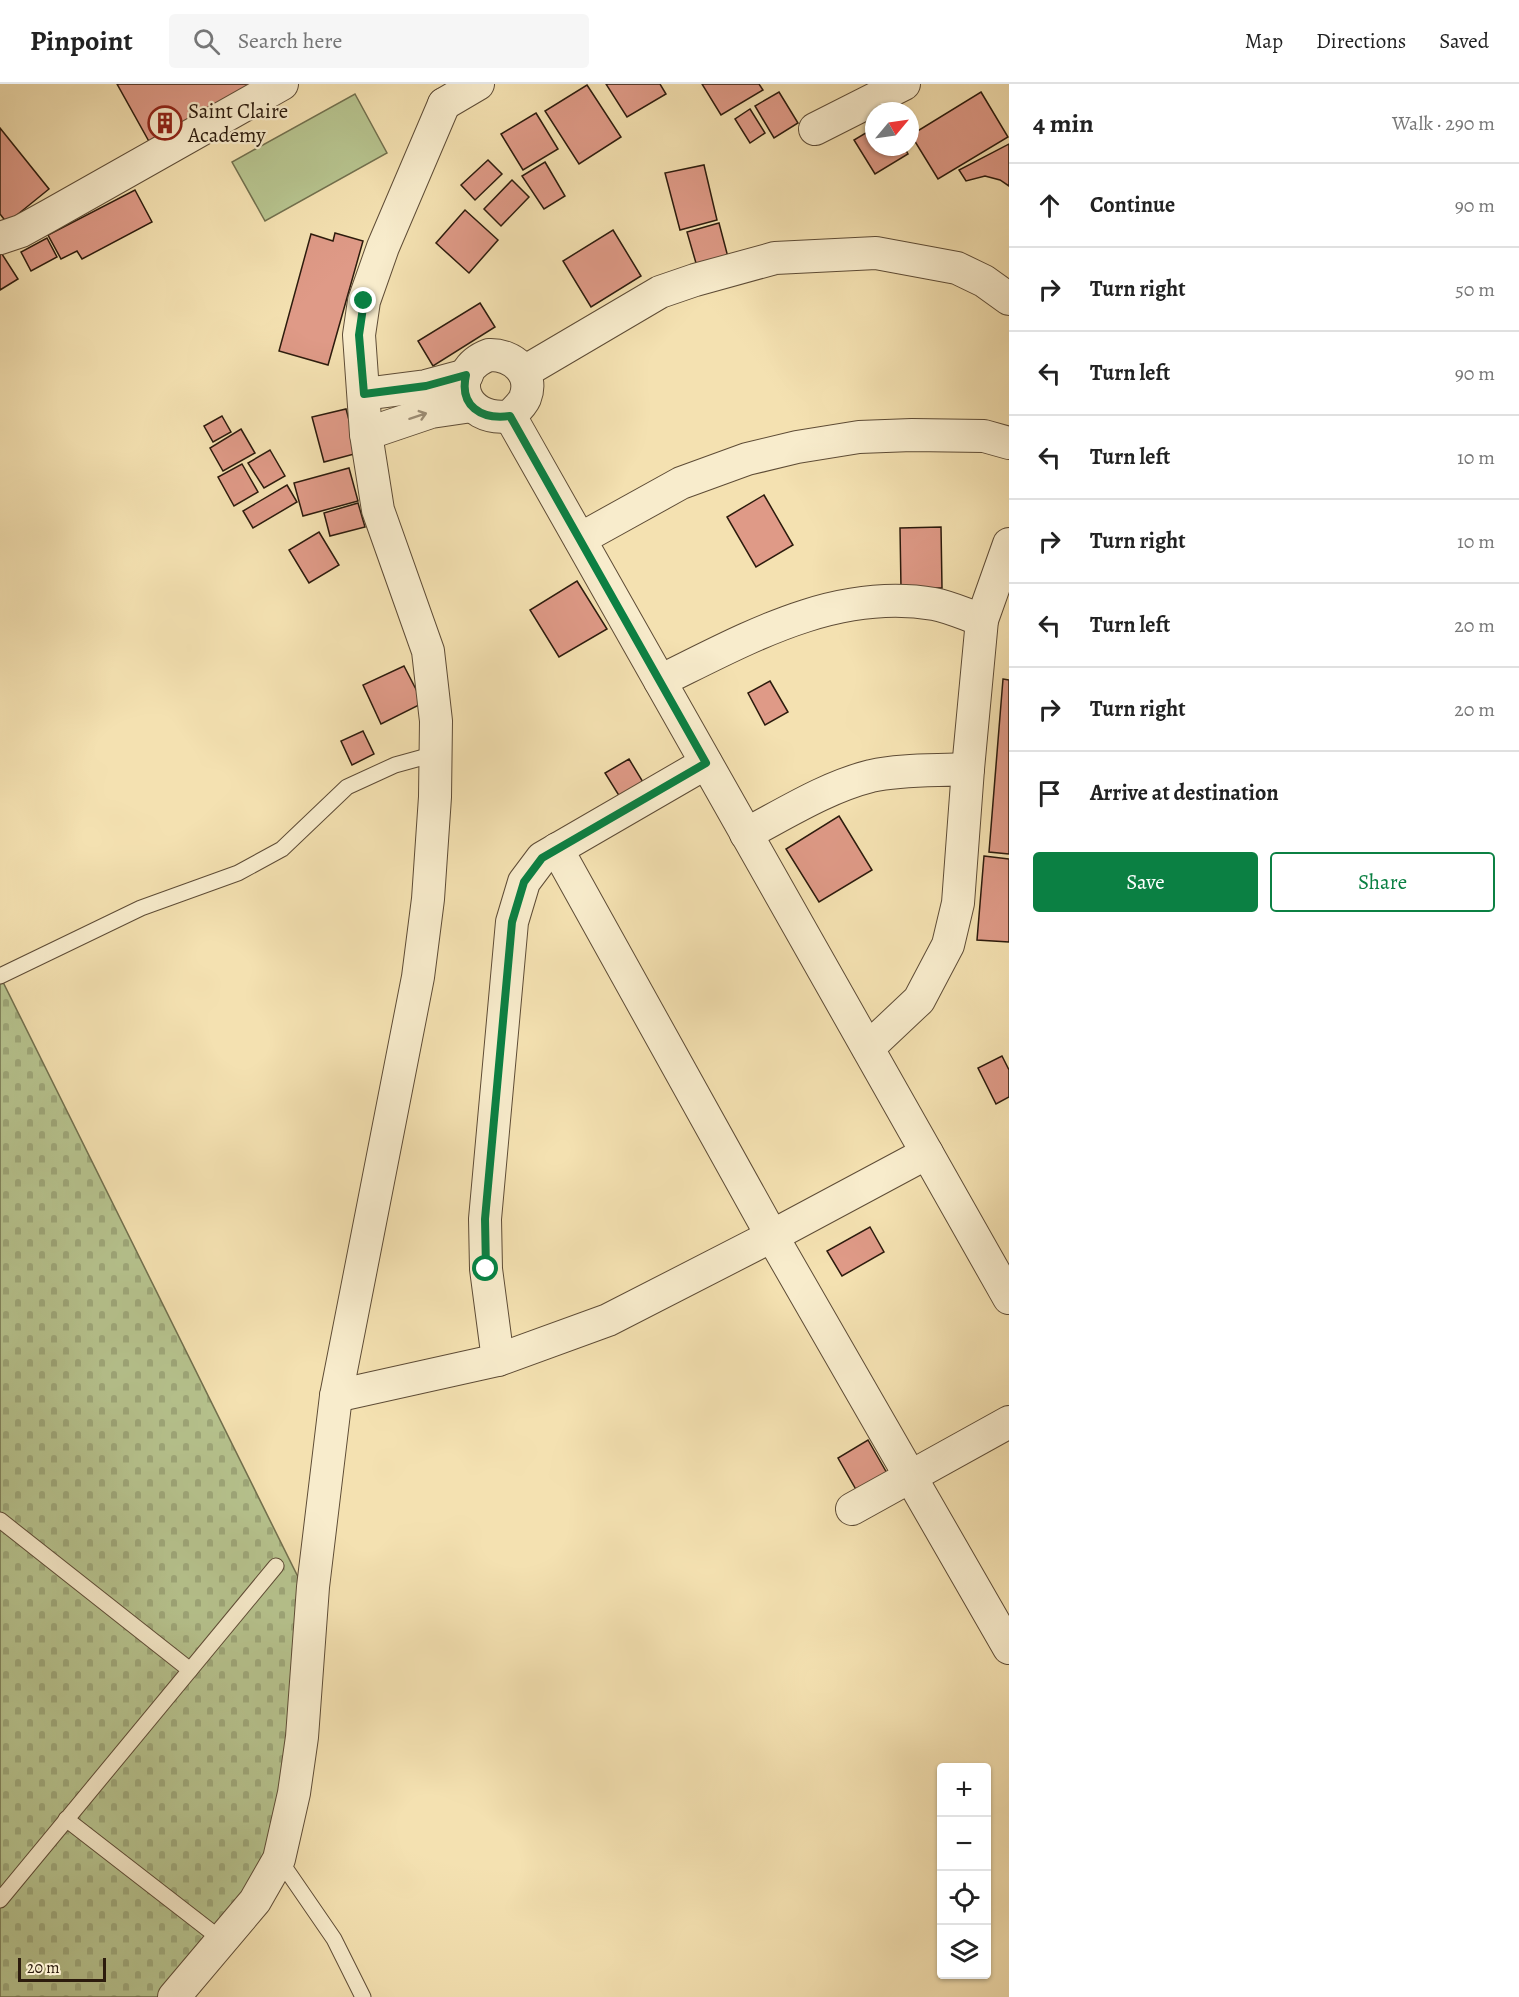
<!DOCTYPE html>
<meta charset="utf-8">
<style>
body{margin:0;font-family:Alegreya,serif;background:#f6f6f6;color:#222}
.controls{position:absolute;right:18px;bottom:18px;display:grid;overflow:hidden;border-radius:6px;box-shadow:0 2px 4px #0004}
.controls button{width:54px;height:54px;display:grid;place-items:center;padding:0;border:0;border-bottom:2px solid #e0e0e0;background:#fff;color:#222;font:30px sans-serif}
.compass{position:absolute;left:865px;top:18px;width:54px;height:54px;border-radius:50%;background:#fff;box-shadow:0 2px 4px #0004;rotate:61deg}
.scale{position:absolute;left:18px;bottom:15px;width:88px;box-sizing:border-box;padding-left:6px;border:3px solid #2c1b0d;border-top:0;font-size:16px;line-height:21px;white-space:nowrap;color:#2c1b0d;-webkit-text-stroke:4px #f8eccc;paint-order:stroke}
.stop{position:absolute;width:18px;height:18px;margin:-14px;border:4px solid #0b8043;border-radius:50%;background:#fff}
.stop.end{background:#0b8043;border-color:#fff;box-shadow:0 2px 6px #0008}
.list{margin:0;padding:0;list-style:none}
h2{display:flex;justify-content:space-between;align-items:center;height:78px;margin:0;padding:0 24px;font-size:26px}
h2 small{font-size:20px;font-weight:400;color:#767676}
.list li{display:grid;grid-template-columns:39px 1fr auto;gap:18px;align-items:center;box-sizing:border-box;height:84px;padding:0 24px;border-top:2px solid #e0e0e0}
.list b{display:block;font-size:22px;white-space:nowrap}
.list em{font-size:20px;font-style:normal;color:#767676}
.actions{display:flex;gap:12px;padding:18px 24px}
.actions a{flex:1;padding:14px 0;border:2px solid #0b8043;border-radius:6px;text-align:center;font-size:21px;color:#0b8043}
.actions .main{background:#0b8043;color:#fff}
.icon{flex:none;width:33px;height:33px;fill:none;stroke:currentColor;stroke-width:2;stroke-linecap:round;stroke-linejoin:round}
.map{position:relative;flex:none;width:1009px;height:1913px;overflow:hidden}
header{display:flex;align-items:center;gap:36px;box-sizing:border-box;height:84px;padding:0 30px;background:#fff;border-bottom:2px solid #e0e0e0}
header strong{font-size:28px}
nav{display:flex;gap:33px;margin-inline-start:auto;font-size:21px}
.search{width:420px;height:54px;background:#f6f6f6;display:flex;align-items:center;gap:15px;box-sizing:border-box;padding:0 21px;border-radius:6px;color:#767676;font-size:22px}
main{display:flex}
aside{flex:1;background:#fff}
.map>svg:first-child{display:block}
</style>
<header>
<strong>Pinpoint</strong>
<div class="search"><svg class="icon" aria-label="search" viewBox="0 0 24 24"><circle cx="10" cy="10" r="6"/><path d="M15 15l6 6"/></svg>Search here</div>
<nav><a>Map</a><a>Directions</a><a>Saved</a></nav>
</header>
<main>
<div class="map">
<svg width="1009" height="1913" viewBox="0 0 1009 1913">
<defs>
<pattern id="cemetery-stones" width="16" height="16" patternUnits="userSpaceOnUse" patternTransform="scale(1.5)"><rect width="16" height="16" fill="#b7c48f"/><path d="M2 7V4a2 2 0 0 1 4 0v3zM10 15v-3a2 2 0 0 1 4 0v3z" fill="#9ea87a"/></pattern>
</defs>
<rect width="100%" height="100%" fill="#f4e1b1"/>
<filter id="stains"><feTurbulence type="fractalNoise" baseFrequency=".00333" numOctaves="4"/><feColorMatrix values="0 0 0 0 .2 0 0 0 0 .09 0 0 0 0 .02 0 0 0 .5 -.17"/></filter>
<radialGradient id="worn" r=".72"><stop offset=".6" stop-color="#630" stop-opacity="0"/><stop offset="1" stop-color="#630" stop-opacity=".3"/></radialGradient>
<polygon fill="url(#cemetery-stones)" stroke="#72704e" stroke-width="1.5" points="0,892 300,1497 282,1698 270,1761 258,1790 160,1913 0,1913"/>
<polygon fill="#b7c48f" stroke="#72704e" stroke-width="1.5" points="355,10 387,69 265,137 232,78"/>
<g fill="#df9a87" stroke="#2c1b0d" stroke-width="1.5">
<polygon points="117,0 261,0 151,61"/>
<polygon points="606,0 660,0 666,10 627,33"/>
<polygon points="702,0 759,0 763,6 721,31"/>
<polygon points="587,1 621,53 579,80 545,27"/>
<polygon points="779,8 798,39 774,54 755,22"/>
<polygon points="981,8 1008,53 938,95 911,51"/>
<polygon points="750,25 765,49 750,59 735,35"/>
<polygon points="536,29 558,65 523,86 501,50"/>
<polygon points="0,44 49,105 7,139 0,130"/>
<polygon points="874,44 874,63 904,63 908,70 875,90 854,56"/>
<polygon points="1009,60 1009,102 1000,96 985,92 966,97 959,86"/>
<polygon points="488,76 502,90 475,116 461,101"/>
<polygon points="545,78 565,112 544,125 522,92"/>
<polygon points="704,81 717,136 680,146 665,89"/>
<polygon points="512,96 529,113 501,142 484,125"/>
<polygon points="135,106 152,138 82,175 77,167 61,175 48,151"/>
<polygon points="465,126 498,156 469,189 436,159"/>
<polygon points="719,139 729,177 698,186 687,148"/>
<polygon points="613,146 641,192 591,223 563,177"/>
<polygon points="335,149 363,157 328,281 279,267 311,150 333,157"/>
<polygon points="47,154 57,173 31,187 21,168"/>
<polygon points="0,167 18,195 0,206"/>
<polygon points="480,219 495,243 433,282 418,257"/>
<polygon points="346,325 358,369 324,378 312,333"/>
<polygon points="222,332 231,348 213,358 204,342"/>
<polygon points="241,345 255,369 223,387 210,364"/>
<polygon points="270,366 285,392 264,404 248,379"/>
<polygon points="242,380 258,408 234,422 218,393"/>
<polygon points="349,384 358,417 303,432 294,399"/>
<polygon points="287,401 297,418 253,444 243,427"/>
<polygon points="764,411 793,461 756,483 727,433"/>
<polygon points="358,419 365,443 330,452 324,429"/>
<polygon points="941,443 942,504 901,504 900,444"/>
<polygon points="319,448 339,481 309,499 289,466"/>
<polygon points="577,497 607,545 559,573 530,526"/>
<polygon points="404,582 423,619 381,640 363,601"/>
<polygon points="1003,595 1009,596 1009,770 989,768"/>
<polygon points="770,597 788,628 765,641 748,609"/>
<polygon points="363,647 374,670 352,681 341,657"/>
<polygon points="629,675 646,703 623,718 605,689"/>
<polygon points="839,732 872,786 819,818 786,765"/>
<polygon points="984,772 1009,775 1009,858 977,856"/>
<polygon points="1002,972 1009,986 1009,1013 996,1020 978,984"/>
<polygon points="870,1143 884,1168 842,1192 827,1167"/>
<polygon points="868,1356 888,1391 858,1409 838,1374"/>
</g>
<g fill="none" stroke-linecap="round" stroke-linejoin="round">
<defs>
<g id="lane">
<polyline points="0,892 141,824 238,789 282,765 347,703 395,681 435,670"/>
<polyline points="0,1436 190,1586"/>
<polyline points="66,1735 222,1856"/>
<polyline points="279,1775 334,1855 363,1913"/>
<polyline points="0,1816 276,1482"/>
</g>
<g id="street">
<polyline points="444,20 478,0"/>
<polyline points="815,45 904,0"/>
<polyline points="0,154 21,147 50,131 282,0"/>
<path d="M489 271C512 270 535 289 525 314 522 321 515 327 510 332 462 339 446 287 489 271Z"/>
<polyline points="524,288 660,208 695,196 775,174 876,169 957,184 984,197 1009,215"/>
<polyline points="364,310 426,302 467,291"/>
<polyline points="510,332 1009,1214"/>
<polyline points="366,350 431,328 472,322"/>
<polyline points="580,455 681,399 747,375 797,363 859,353 912,351 984,352 1009,359"/>
<path d="M660 597C746 555 835 503 934 520 950 523 967 531 982 536"/>
<path d="M746 750C786 729 827 703 871 692 902 685 937 687 968 685"/>
<polyline points="557,765 772,1152 1009,1564"/>
<polyline points="868,964 919,916 948,861 958,819 968,685 982,536 1009,460"/>
<polyline points="498,1276 486,1185 485,1135 512,838 524,798 542,774 706,679"/>
<polyline points="336,1312 498,1276 608,1236 772,1152 927,1069"/>
<polyline points="852,1425 1009,1338"/>
<polyline points="174,1913 255,1817 279,1775 294,1709 302,1653 313,1503 336,1312 418,893 428,815 435,713 436,637 428,567 378,426 366,350 359,251 364,217 383,163 444,20"/>
</g>
</defs>
<use href="#lane" stroke="#5e4c36" stroke-width="17"/>
<use href="#street" stroke="#5e4c36" stroke-width="34"/>
<use href="#lane" stroke="#f8eccc" stroke-width="15"/>
<use href="#street" stroke="#f8eccc" stroke-width="32"/>
</g>
<defs><path id="oneway-shaft" d="M-6 0H5M1.5-3L5.5 0L1.5 3" fill="none" stroke-width="1.6" stroke-linecap="round" stroke-linejoin="round" transform="scale(1.5)"/></defs>
<use stroke="#9c8e76" href="#oneway-shaft" transform="translate(418 332) rotate(-18)"/>
<g fill="none" stroke-linecap="round" stroke-linejoin="round">
<path stroke="#0b8043" stroke-width="8" d="M364 217 359 251 364 310 426 302 466 291C459 322 481 336 510 332L706 679 542 774 524 798 512 838 485 1135 486 1185"/>
</g>
<defs>
<symbol id="building-ring" viewBox="-11 -11 22 22"><circle r="9.5" fill="#f8eccc" stroke="#8f2418" stroke-width="1.5"/><path d="M-4-6H4V6H1V3H-1V6H-4ZM-2.5-4.3h1.7v1.8h-1.7ZM.8-4.3h1.7v1.8H.8ZM-2.5-1h1.7V.8h-1.7ZM.8-1h1.7V.8H.8Z" fill="#8f2418"/></symbol>
</defs>
<g fill-rule="evenodd">
<use href="#building-ring" x="146" y="20" width="38" height="38"/>
</g>
<g text-anchor="middle" stroke-width="4.5" stroke-linejoin="round" paint-order="stroke">
<g font-size="21" fill="#2c1b0d" stroke="#f8eccc" text-anchor="start">
<text x="188" y="34">Saint Claire<tspan x="188" dy="24">Academy</tspan></text>
</g>
</g>
<rect width="100%" height="100%" filter="url(#stains)"/>
<rect width="100%" height="100%" fill="url(#worn)"/>
</svg>
<div class="controls">
<button>+</button>
<button>−</button>
<button><svg class="icon" aria-label="locate" viewBox="0 0 24 24"><circle cx="12" cy="12" r="6"/><path d="M12 2v4M12 18v4M2 12h4M18 12h4"/></svg></button>
<button><svg class="icon" aria-label="layers" viewBox="0 0 24 24"><path d="M12 4l9 5-9 5-9-5zM3 14l9 5 9-5"/></svg></button>
</div>
<svg class="compass" viewBox="-18 -18 36 36"><path d="M0-13l5 13h-10z" fill="#e53935"/><path d="M0 13l5-13h-10z" fill="#767676"/></svg>
<div class="scale">20 m</div>
<div class="stop" style="left:486px;top:1185px"></div>
<div class="stop end" style="left:364px;top:217px"></div>
</div>
<aside>
<h2>4 min<small>Walk · 290 m</small></h2>
<ul class="list">
<li><svg class="icon" aria-label="ahead" viewBox="0 0 24 24"><path d="M12 20V5M6 11l6-6 6 6"/></svg><div><b>Continue</b></div><em>90 m</em></li>
<li><svg class="icon" aria-label="right" viewBox="0 0 24 24"><path d="M7 20v-9h11M14 6l5 5-5 5"/></svg><div><b>Turn right</b></div><em>50 m</em></li>
<li><svg class="icon" aria-label="left" viewBox="0 0 24 24"><path d="M17 20v-9H6M10 6l-5 5 5 5"/></svg><div><b>Turn left</b></div><em>90 m</em></li>
<li><svg class="icon" aria-label="left" viewBox="0 0 24 24"><path d="M17 20v-9H6M10 6l-5 5 5 5"/></svg><div><b>Turn left</b></div><em>10 m</em></li>
<li><svg class="icon" aria-label="right" viewBox="0 0 24 24"><path d="M7 20v-9h11M14 6l5 5-5 5"/></svg><div><b>Turn right</b></div><em>10 m</em></li>
<li><svg class="icon" aria-label="left" viewBox="0 0 24 24"><path d="M17 20v-9H6M10 6l-5 5 5 5"/></svg><div><b>Turn left</b></div><em>20 m</em></li>
<li><svg class="icon" aria-label="right" viewBox="0 0 24 24"><path d="M7 20v-9h11M14 6l5 5-5 5"/></svg><div><b>Turn right</b></div><em>20 m</em></li>
<li><svg class="icon" aria-label="arrive" viewBox="0 0 24 24"><path d="M6 21V4h12l-3 4 3 4H6"/></svg><div><b>Arrive at destination</b></div></li>
</ul>
<div class="actions"><a class="main">Save</a><a>Share</a></div>
</aside>
</main>
